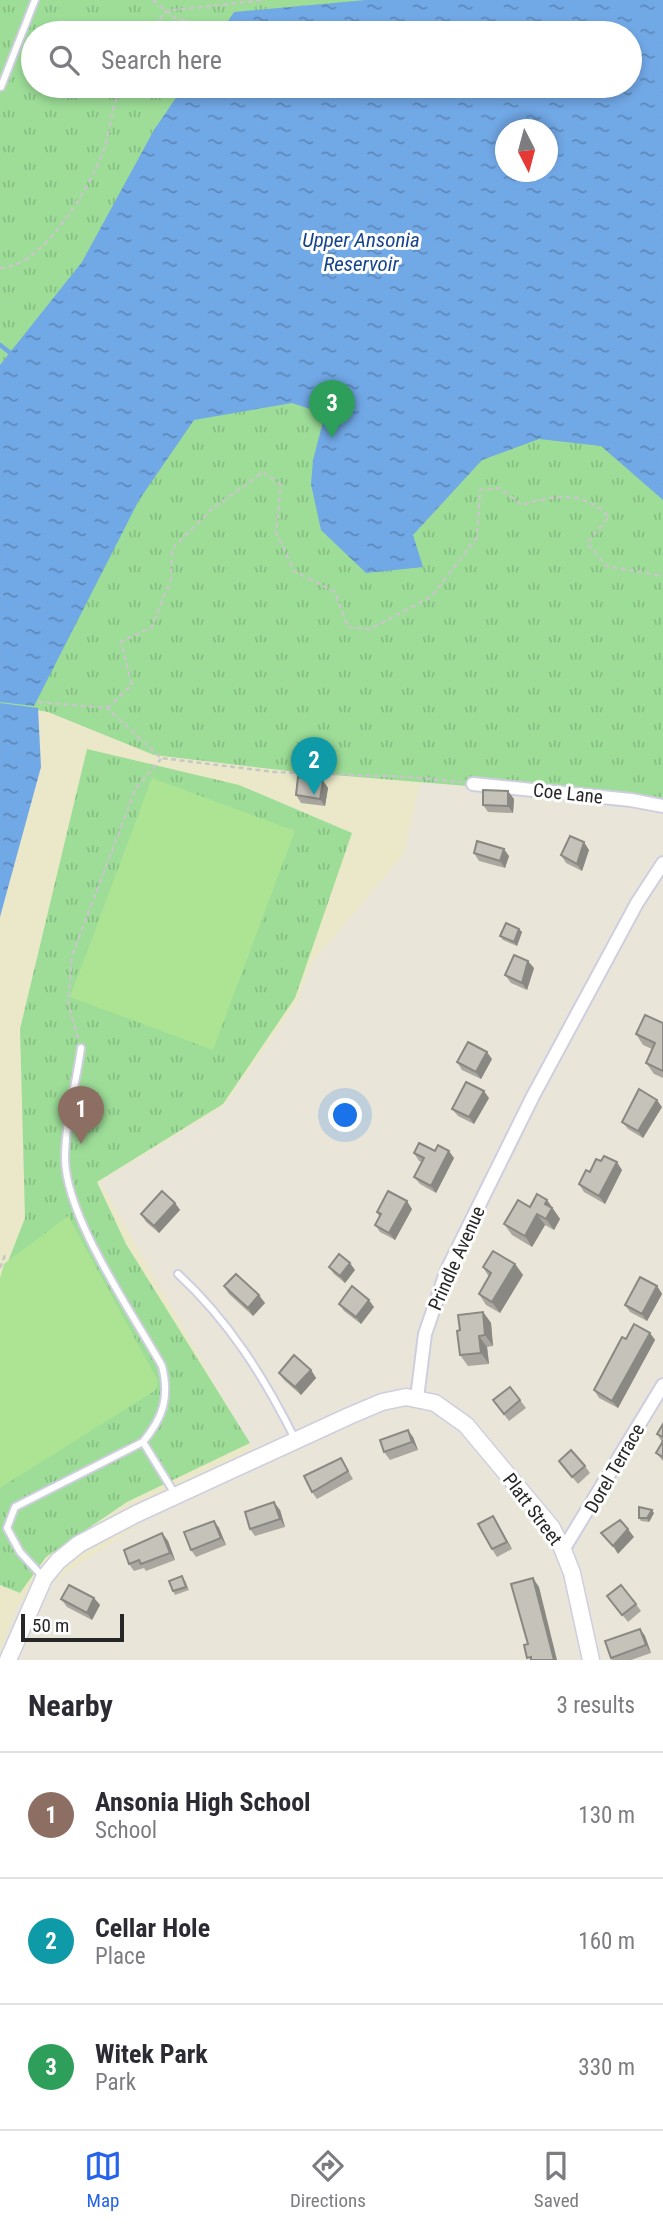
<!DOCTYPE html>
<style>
body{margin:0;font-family:"Roboto Condensed",sans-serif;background:#f7f7f7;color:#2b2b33}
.compass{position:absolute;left:495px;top:119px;width:63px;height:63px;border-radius:50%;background:#fff;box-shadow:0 4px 10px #0003;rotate:174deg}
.scale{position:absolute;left:21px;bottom:18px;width:103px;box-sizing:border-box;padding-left:7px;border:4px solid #272727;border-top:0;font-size:19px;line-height:24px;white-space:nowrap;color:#272727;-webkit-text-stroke:5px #fff;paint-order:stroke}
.you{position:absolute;left:346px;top:1116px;width:24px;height:24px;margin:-18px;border:5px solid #fff;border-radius:50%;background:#1a73e8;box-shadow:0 0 0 10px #1a73e833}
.badge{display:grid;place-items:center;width:46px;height:46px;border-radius:50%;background:#2563eb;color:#fff;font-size:23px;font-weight:700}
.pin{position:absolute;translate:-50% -58px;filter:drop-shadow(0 2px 4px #0008)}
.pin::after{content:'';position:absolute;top:37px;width:24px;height:21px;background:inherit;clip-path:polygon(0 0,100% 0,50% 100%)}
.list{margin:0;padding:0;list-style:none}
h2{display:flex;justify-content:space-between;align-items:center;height:91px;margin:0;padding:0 28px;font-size:30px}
h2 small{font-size:23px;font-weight:400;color:#7c7c81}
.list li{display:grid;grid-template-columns:46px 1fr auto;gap:21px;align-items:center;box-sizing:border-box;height:126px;padding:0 28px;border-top:2px solid #e1e1e2}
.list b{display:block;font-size:26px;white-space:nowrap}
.list p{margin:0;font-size:23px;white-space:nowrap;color:#7c7c81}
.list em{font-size:23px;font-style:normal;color:#7c7c81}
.icon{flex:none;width:38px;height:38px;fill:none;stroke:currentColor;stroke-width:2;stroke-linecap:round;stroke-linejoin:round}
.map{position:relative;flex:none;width:663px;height:1660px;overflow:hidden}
.search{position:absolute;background:#fff;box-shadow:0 4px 10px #0003;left:21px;right:21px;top:21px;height:77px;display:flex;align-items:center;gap:18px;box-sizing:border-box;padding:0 24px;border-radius:38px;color:#7c7c81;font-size:26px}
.sheet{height:469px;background:#fff}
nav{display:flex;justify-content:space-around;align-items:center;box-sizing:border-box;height:98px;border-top:2px solid #e1e1e2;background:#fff;font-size:19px;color:#7c7c81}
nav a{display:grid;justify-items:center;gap:4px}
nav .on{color:#2563eb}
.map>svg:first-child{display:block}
</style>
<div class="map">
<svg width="663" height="1660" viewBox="0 0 663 1660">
<defs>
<pattern id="park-tufts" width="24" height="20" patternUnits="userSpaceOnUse" patternTransform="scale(1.75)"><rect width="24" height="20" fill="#9ddd98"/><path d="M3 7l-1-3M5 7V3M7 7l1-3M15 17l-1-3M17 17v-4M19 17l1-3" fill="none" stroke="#87be83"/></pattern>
<pattern id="water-ripples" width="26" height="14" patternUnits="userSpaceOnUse" patternTransform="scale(1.75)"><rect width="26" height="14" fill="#71a8e6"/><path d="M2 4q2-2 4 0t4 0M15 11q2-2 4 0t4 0" fill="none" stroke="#5d89ba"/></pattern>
</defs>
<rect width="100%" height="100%" fill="#e9e6d9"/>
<polygon fill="#eae8c9" points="0,704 48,712 154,755 421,782 403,855 311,964 298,1001 225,1105 100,1182 252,1449 18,1605 0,1653"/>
<g fill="url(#park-tufts)" fill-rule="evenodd">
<path d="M0 0H663V802L297 772 154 755 48 712 0 704ZM33 33H630V86H33ZM505 130H548V172H505Z"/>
<polygon points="87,749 239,785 352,833 295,998 223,1104 97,1182 126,1244 250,1443 127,1502 46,1557 20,1593 0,1585 0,1282 25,1218 20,1029"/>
</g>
<g fill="#ade494">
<polygon points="152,778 295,831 213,1050 70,997"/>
<polygon points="68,1216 158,1381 156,1390 0,1488 0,1278 4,1264"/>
</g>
<g fill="url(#water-ripples)" fill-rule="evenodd">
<path d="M366 0H663V500L601 446 539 439 482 460 413 535 423 567 366 573 321 530 311 484 313 460 325 414 292 403 194 420 139 500 34 706 0 702V365L82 262 154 130 184 86H630V33H220L234 12ZM505 130H548V172H505Z"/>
<polygon points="0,703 38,708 41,767 0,917"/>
</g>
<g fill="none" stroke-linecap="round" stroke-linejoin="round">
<polyline stroke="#71a8e6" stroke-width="4.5" points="0,345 13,355"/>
<defs>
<g id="service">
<polyline points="1,87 35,0"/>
<path d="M81 1048C76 1084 65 1123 65 1159 66 1218 133 1314 162 1366 170 1397 163 1418 143 1442"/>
<path d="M178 1274C229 1321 264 1377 295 1439"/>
<polyline points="42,1576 20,1552 7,1528 15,1507 143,1442 175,1494"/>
</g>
<g id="minor">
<polyline points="473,784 631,800 663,806"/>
<polyline points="417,1398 425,1334 447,1270 533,1096 637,903 663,863"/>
<polyline points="563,1550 663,1385"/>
</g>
<polyline id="secondary" points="8,1660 44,1578 58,1561 79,1544 136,1514 349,1416 382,1402 406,1397 435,1403 466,1425 552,1528 563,1550 572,1573 591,1660"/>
</defs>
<use href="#service" stroke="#cfcedf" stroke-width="10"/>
<use href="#minor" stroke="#cfcedf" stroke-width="16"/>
<use href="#secondary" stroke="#cfcedf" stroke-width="19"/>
<g stroke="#c7c7c7" stroke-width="2.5" stroke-dasharray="5 3.5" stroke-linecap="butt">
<polyline points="153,0 175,18 221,31"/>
<polyline points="149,33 166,11 263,0"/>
<path d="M0 268C42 268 90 187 103 152 111 130 110 106 123 86"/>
<polyline points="38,702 107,708 161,758 274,772 412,777 462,782"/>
<path d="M107 708 132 685 121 642 152 627 171 579 172 549 212 509 263 472 281 485 276 532 294 571 335 592 348 627 370 629 431 597 477 537 480 490 500 488 522 505C554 495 584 490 609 517L587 543 607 566 663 576"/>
<polyline points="78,1038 68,1003 72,956 136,788 161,759"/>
<polyline points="0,1268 5,1255"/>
</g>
<use href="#service" stroke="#fff" stroke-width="6"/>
<use href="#minor" stroke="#fff" stroke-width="12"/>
<use href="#secondary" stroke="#fff" stroke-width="16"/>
</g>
<g fill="#a9a79f">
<polygon points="323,781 328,788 325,806 301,803 296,795"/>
<polygon points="514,799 513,813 488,812 483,805"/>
<polygon points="589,850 582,871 566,863 561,855"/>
<polygon points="474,853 509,856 505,868 479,861"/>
<polygon points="519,929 522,932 517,946 503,940 500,936"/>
<polygon points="534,968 527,990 511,983 505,975"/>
<polygon points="663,1023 663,1078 654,1074 646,1063 652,1049 643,1045 636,1034"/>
<polygon points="492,1059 481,1079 462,1070 457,1062"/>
<polygon points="489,1098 474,1124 458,1116 452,1109"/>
<polygon points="662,1107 643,1138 628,1129 622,1122"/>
<polygon points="435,1151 454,1158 436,1193 420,1184 414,1177 422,1162 419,1161 414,1153"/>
<polygon points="622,1170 605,1204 584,1192 579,1184 590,1172"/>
<polygon points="547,1200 560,1219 554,1230 545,1225 532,1247 512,1235 504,1224 530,1207"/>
<polygon points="175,1203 180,1210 159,1233 146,1222 141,1214"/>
<polygon points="412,1209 395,1240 380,1232 375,1225 379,1216 377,1212"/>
<polygon points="515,1264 523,1275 500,1313 486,1305 479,1294 489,1277 483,1267"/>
<polygon points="329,1267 355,1270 345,1283 334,1274"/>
<polygon points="224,1286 265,1303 253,1316 229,1294"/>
<polygon points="657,1286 662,1294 647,1321 630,1312 625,1305"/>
<polygon points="339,1304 374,1307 361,1324 344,1311"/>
<polygon points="483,1312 491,1323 493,1346 487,1347 489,1364 468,1366 460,1355 460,1330"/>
<polygon points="650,1333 655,1340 618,1408 599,1398 594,1390 626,1339"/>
<polygon points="311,1370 316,1378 301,1395 284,1380 279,1373"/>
<polygon points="493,1400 520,1400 526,1408 509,1421"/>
<polygon points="663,1424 663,1461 656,1453 662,1442 657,1434"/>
<polygon points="413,1437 418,1450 390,1460 384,1452"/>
<polygon points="341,1458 353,1479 317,1499 312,1492"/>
<polygon points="559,1461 585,1466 590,1473 578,1484"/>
<polygon points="280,1510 285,1527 255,1536 250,1529"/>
<polygon points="654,1513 649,1522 641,1521 639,1518"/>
<polygon points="214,1521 219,1528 226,1545 196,1557 191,1550"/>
<polygon points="498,1524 512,1549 497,1557 492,1549"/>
<polygon points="162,1533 168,1541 175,1560 146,1571 144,1568 134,1571 129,1564"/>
<polygon points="185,1580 189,1590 175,1595 173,1591"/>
<polygon points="607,1596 636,1604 641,1611 628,1622"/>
<polygon points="94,1598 100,1605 92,1620 67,1607 61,1599"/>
<polygon points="640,1629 645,1636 651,1653 631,1660 612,1660 611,1658"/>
</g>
<g fill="#898882">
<polygon points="323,781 328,788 325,806 320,799"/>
<polygon points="508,791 514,799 513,813 508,806"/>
<polygon points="584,842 589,850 582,871 577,864"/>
<polygon points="504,849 509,856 505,868 500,861"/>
<polygon points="519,929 522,932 517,946 514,942"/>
<polygon points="528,961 534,968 527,990 522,983"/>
<polygon points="487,1052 492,1059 481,1079 476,1072"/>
<polygon points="484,1091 489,1098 474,1124 469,1117"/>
<polygon points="657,1100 662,1107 643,1138 638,1131"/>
<polygon points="449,1151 454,1158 436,1193 431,1186"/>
<polygon points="617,1162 622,1170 605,1204 599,1196"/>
<polygon points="547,1200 560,1219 554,1230 546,1219 545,1204"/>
<polygon points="407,1201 412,1209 395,1240 389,1233"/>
<polygon points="175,1203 180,1210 159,1233 154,1226"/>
<polygon points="537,1214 545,1225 532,1247 525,1236"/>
<polygon points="350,1263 355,1270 345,1283 340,1276"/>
<polygon points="515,1264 523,1275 500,1313 492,1302"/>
<polygon points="657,1286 662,1294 647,1321 642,1314"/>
<polygon points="259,1295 265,1303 253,1316 248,1308"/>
<polygon points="369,1300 374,1307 361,1324 356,1317"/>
<polygon points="483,1312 491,1323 493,1346 485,1335"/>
<polygon points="650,1333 655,1340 618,1408 612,1401"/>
<polygon points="479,1336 487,1347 489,1364 481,1353"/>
<polygon points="311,1370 316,1378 301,1395 295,1387"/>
<polygon points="408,1430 413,1437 418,1450 412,1442"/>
<polygon points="274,1502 280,1510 285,1527 280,1519"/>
<polygon points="652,1510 654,1513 649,1522 647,1518"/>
<polygon points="493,1516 498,1524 512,1549 507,1542"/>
<polygon points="214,1521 219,1528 226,1545 221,1538"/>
<polygon points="628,1529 634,1537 618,1554 613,1546"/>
<polygon points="162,1533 168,1541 175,1560 170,1553"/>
<polygon points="533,1578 539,1587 557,1660 554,1660"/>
<polygon points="94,1598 100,1605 92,1620 87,1613"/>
<polygon points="640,1629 645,1636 651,1653 646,1645"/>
</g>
<g fill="#c4c2b9" stroke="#898882" stroke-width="2">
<polygon points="298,777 323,781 320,799 296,795"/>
<polygon points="483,790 508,791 508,806 483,805"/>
<polygon points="570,836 584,842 577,864 561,855"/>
<polygon points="477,841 504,849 500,861 474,853"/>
<polygon points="506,923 519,929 514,942 500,936"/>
<polygon points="514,955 528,961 522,983 505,975"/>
<polygon points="645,1015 663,1023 663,1071 646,1063 655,1043 636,1034"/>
<polygon points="468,1042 487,1052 476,1072 457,1062"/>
<polygon points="466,1082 484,1091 469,1117 452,1109"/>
<polygon points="639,1089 657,1100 638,1131 622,1122"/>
<polygon points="419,1143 435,1151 438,1145 449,1151 431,1186 414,1177 424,1158 414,1153"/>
<polygon points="604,1156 617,1162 599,1196 579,1184 586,1170 590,1172 596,1159 601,1161"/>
<polygon points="162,1191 175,1203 154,1226 141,1214"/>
<polygon points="388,1191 407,1201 389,1233 375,1225 381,1214 377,1212"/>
<polygon points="537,1194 547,1200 545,1204 552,1208 546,1219 537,1214 525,1236 504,1224 518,1200 530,1207"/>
<polygon points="493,1251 515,1264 492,1302 479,1294 491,1273 483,1267"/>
<polygon points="339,1254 350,1263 340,1276 329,1267"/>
<polygon points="236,1274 259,1295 248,1308 224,1286"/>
<polygon points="640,1277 657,1286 642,1314 625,1305"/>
<polygon points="352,1286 369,1300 356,1317 339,1304"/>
<polygon points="483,1312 485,1335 479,1336 481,1353 460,1355 457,1331 460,1330 458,1315"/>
<polygon points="634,1324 650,1333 612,1401 594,1390 622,1337 626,1339"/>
<polygon points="294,1355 311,1370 295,1387 279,1373"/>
<polygon points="510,1387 520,1400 504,1414 493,1400"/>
<polygon points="663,1424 663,1437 657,1434"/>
<polygon points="408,1430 412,1442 384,1452 380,1440"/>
<polygon points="663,1441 663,1457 656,1453"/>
<polygon points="571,1450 585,1466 572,1477 559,1461"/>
<polygon points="341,1458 348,1471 312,1492 304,1476"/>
<polygon points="274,1502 280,1519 250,1529 245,1512"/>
<polygon points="639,1507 652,1510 647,1518 639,1518"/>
<polygon points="493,1516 507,1542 492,1549 478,1524"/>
<polygon points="620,1520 628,1529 613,1546 601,1533"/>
<polygon points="214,1521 221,1538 191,1550 184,1532"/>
<polygon points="162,1533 170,1553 141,1564 139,1560 129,1564 124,1550"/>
<polygon points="182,1576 186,1587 173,1591 169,1581"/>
<polygon points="533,1578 554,1660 531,1660 531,1657 527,1658 524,1645 528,1644 511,1584"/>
<polygon points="69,1585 94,1598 87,1613 61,1599"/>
<polygon points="621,1585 636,1604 622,1615 607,1596"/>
<polygon points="640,1629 646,1645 611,1658 605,1641"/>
</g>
<g text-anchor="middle" stroke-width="6" stroke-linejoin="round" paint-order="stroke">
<g font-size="19" fill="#272727" stroke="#fff">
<text transform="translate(568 793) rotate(6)" y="7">Coe Lane</text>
<text transform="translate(456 1258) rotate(-66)" y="7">Prindle Avenue</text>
<text transform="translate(614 1468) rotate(-60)" y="7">Dorel Terrace</text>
<text transform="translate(533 1509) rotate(53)" y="7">Platt Street</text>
</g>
<g font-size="21" font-style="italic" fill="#15448d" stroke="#fff">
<text x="361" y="247">Upper Ansonia<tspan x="361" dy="24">Reservoir</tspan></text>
</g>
</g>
</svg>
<svg class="compass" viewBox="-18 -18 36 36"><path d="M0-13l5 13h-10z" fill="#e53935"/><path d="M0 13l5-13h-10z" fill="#7c7c81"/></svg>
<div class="scale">50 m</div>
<div class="you"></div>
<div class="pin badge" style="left:81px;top:1144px;background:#8d6e63">1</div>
<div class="pin badge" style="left:314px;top:795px;background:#0f9aa8">2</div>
<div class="pin badge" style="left:332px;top:438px;background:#2e9e5b">3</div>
<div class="search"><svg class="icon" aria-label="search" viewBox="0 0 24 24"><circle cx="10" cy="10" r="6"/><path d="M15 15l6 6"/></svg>Search here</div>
</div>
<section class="sheet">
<h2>Nearby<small>3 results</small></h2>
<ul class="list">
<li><span class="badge" style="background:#8d6e63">1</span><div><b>Ansonia High School</b><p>School</p></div><em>130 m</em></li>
<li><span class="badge" style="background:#0f9aa8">2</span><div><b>Cellar Hole</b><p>Place</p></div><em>160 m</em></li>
<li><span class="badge" style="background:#2e9e5b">3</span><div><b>Witek Park</b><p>Park</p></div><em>330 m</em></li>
</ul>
</section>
<nav>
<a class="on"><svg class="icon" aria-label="map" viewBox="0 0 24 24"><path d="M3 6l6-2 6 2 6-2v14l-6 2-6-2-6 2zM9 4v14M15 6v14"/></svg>Map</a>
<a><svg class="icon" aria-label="directions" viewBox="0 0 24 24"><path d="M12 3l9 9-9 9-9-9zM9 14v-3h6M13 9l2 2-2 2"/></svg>Directions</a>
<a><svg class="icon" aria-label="saved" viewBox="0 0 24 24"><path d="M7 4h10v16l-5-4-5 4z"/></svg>Saved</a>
</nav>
